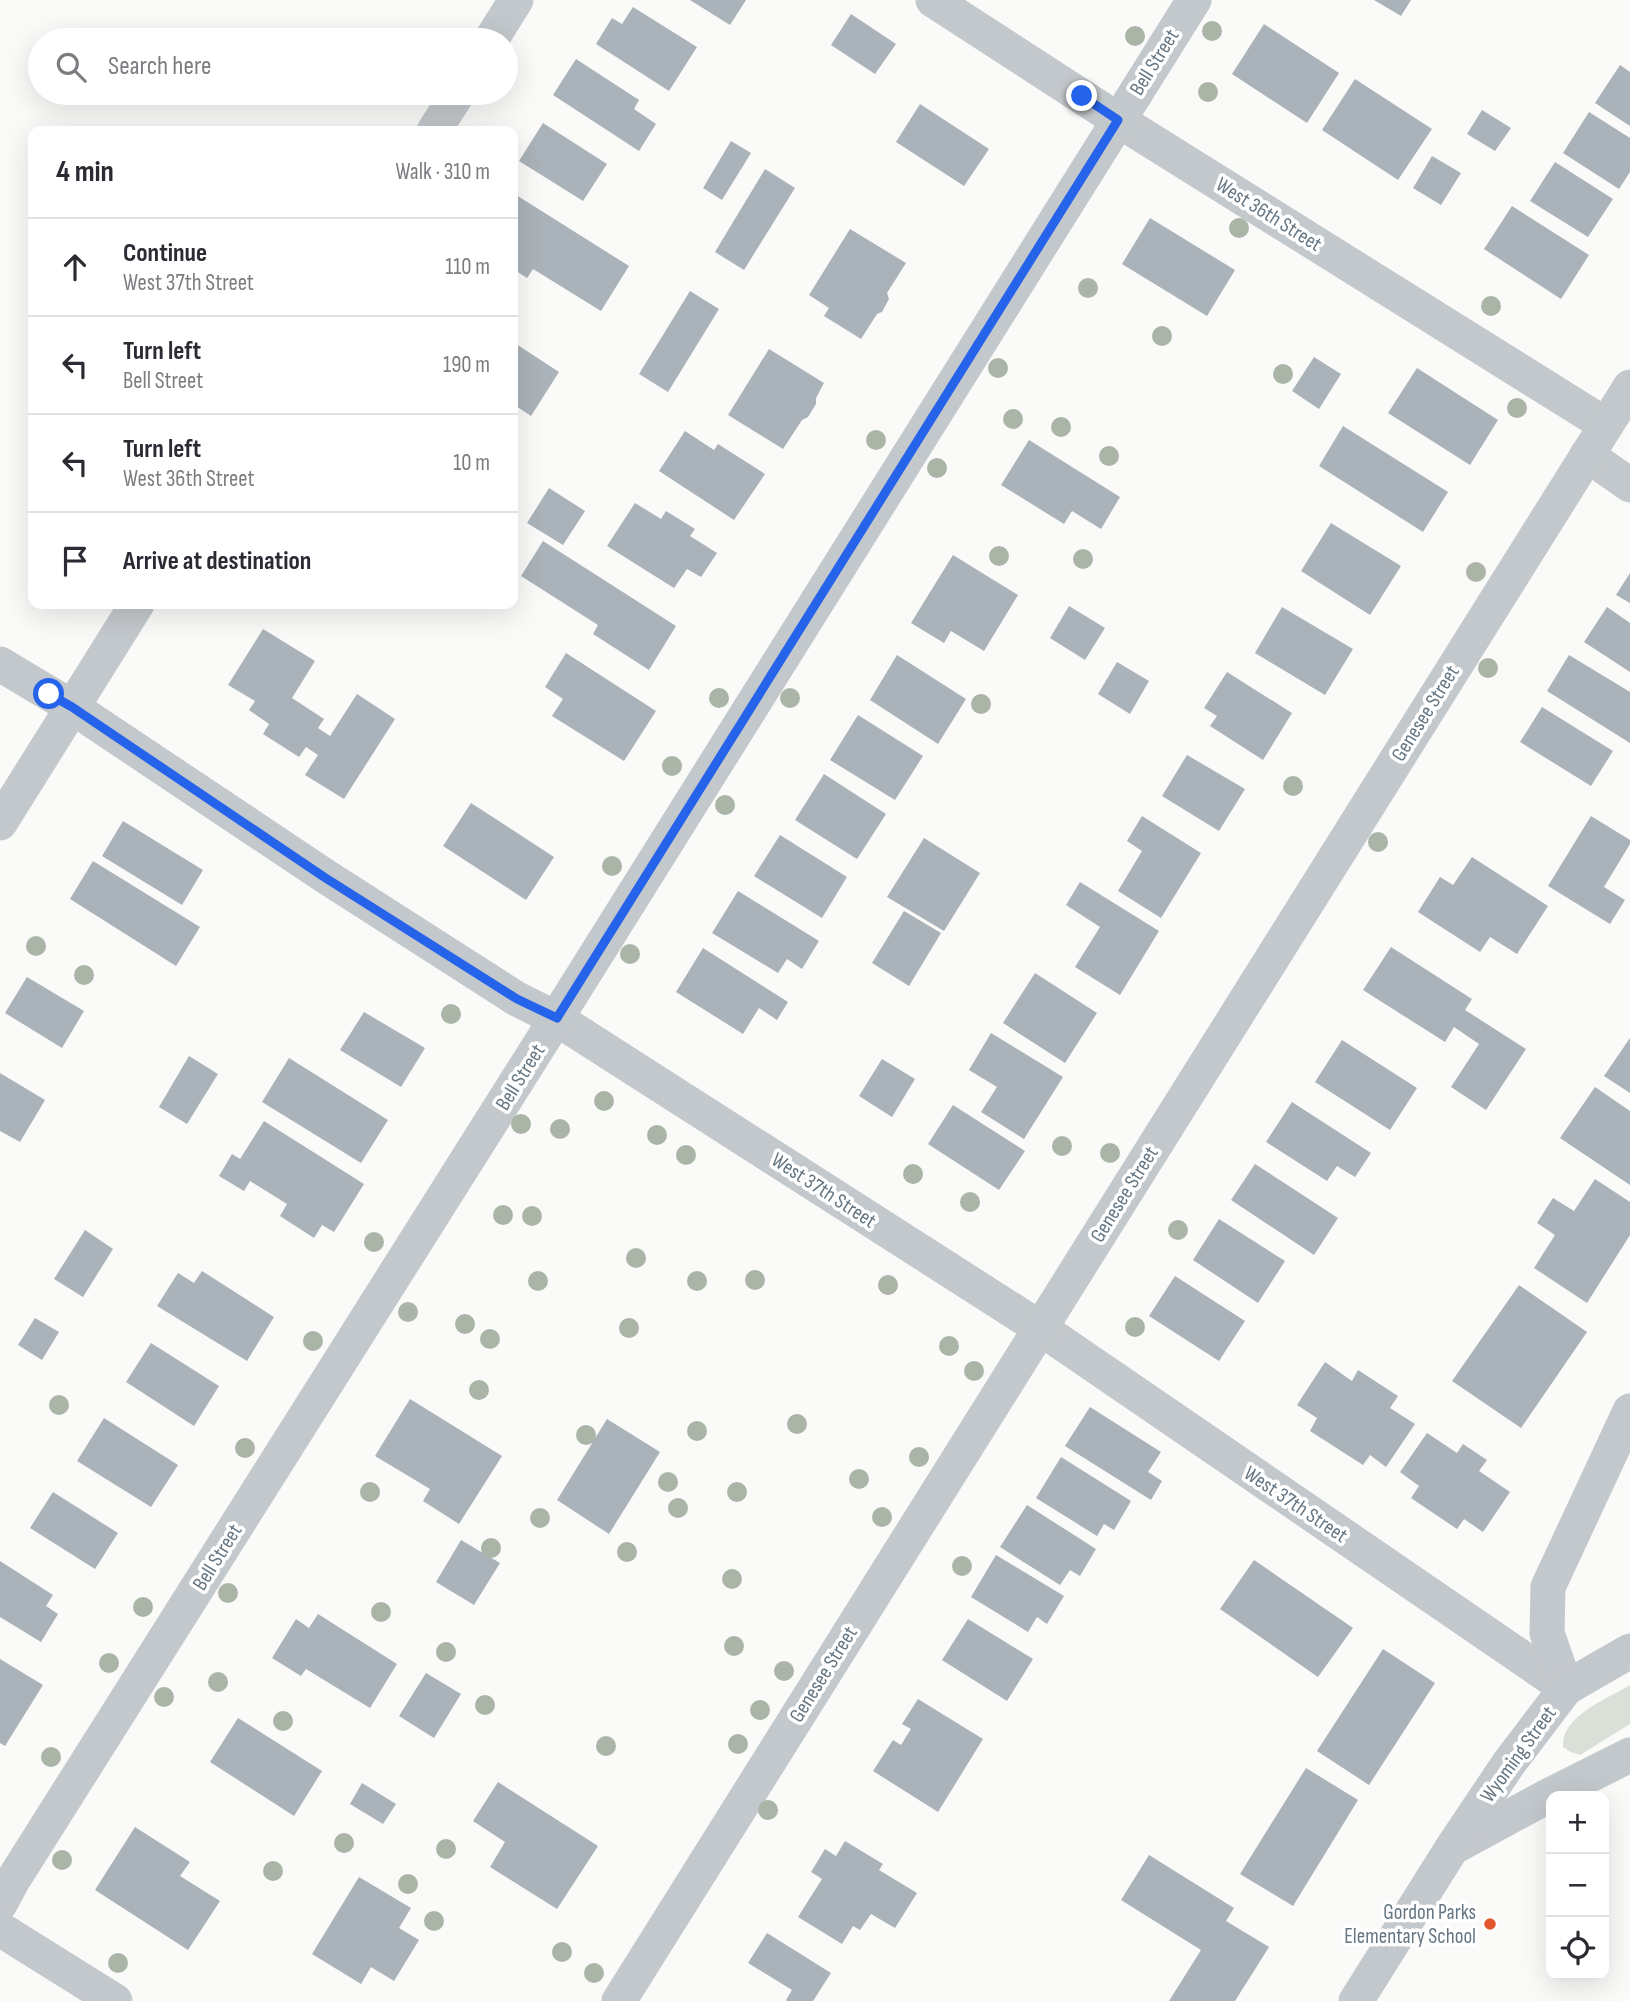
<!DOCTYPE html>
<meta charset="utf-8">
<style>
body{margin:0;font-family:"Sofia Sans Condensed",sans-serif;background:#f2f2f3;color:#2b2b33}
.controls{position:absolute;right:21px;bottom:21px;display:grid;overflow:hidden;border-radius:14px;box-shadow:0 7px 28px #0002}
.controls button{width:63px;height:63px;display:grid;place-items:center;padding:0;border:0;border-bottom:2px solid #e1e1e2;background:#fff;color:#2b2b33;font:35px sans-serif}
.stop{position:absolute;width:21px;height:21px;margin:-16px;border:5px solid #2563eb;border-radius:50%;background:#fff}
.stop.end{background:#2563eb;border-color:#fff;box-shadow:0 2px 7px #0008}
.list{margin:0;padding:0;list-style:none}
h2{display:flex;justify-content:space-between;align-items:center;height:91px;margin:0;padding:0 28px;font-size:30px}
h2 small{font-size:23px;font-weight:400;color:#7c7c81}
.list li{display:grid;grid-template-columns:46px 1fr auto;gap:21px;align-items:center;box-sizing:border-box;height:98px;padding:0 28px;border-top:2px solid #e1e1e2}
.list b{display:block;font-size:26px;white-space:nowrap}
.list p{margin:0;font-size:23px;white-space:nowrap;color:#7c7c81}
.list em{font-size:23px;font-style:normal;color:#7c7c81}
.icon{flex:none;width:38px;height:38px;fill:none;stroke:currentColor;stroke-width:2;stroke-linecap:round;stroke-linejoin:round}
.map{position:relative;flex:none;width:1630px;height:2001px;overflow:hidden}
.search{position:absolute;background:#fff;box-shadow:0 7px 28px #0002;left:28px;top:28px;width:490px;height:77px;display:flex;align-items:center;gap:18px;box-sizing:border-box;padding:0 24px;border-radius:38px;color:#7c7c81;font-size:26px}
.panel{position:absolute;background:#fff;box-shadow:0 7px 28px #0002;left:28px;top:126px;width:490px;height:483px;border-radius:14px}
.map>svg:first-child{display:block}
</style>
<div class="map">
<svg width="1630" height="2001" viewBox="0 0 1630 2001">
<rect width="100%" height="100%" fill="#fafaf8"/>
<path fill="#dadfd7" d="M1630 1685V1724L1580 1755 1571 1752 1563 1747C1561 1716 1607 1699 1630 1685Z"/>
<g fill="#aab3b9">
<polygon points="690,0 746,0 730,25"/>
<polygon points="1374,0 1411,0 1401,16"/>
<polygon points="633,7 697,47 669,91 596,44 612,18 622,24"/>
<polygon points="851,14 896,44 875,74 831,45"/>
<polygon points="1264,24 1339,73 1307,123 1232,74"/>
<polygon points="576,59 639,100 634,109 656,124 639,151 553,95"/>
<polygon points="1620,65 1630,72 1630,126 1595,103"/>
<polygon points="1355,79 1432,129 1398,180 1322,130"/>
<polygon points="920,104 989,149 964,186 896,142"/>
<polygon points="1482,110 1511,128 1495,151 1467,134"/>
<polygon points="1589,112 1630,138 1630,172 1619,189 1563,153"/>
<polygon points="543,123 607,164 583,201 519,161"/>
<polygon points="731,141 751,153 722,200 703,188"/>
<polygon points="1432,156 1461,173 1441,205 1413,188"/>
<polygon points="1555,162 1613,199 1588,237 1530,201"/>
<polygon points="765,169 795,188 744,270 715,252"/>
<polygon points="513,193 629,266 601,311 533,269 527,278 513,269"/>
<polygon points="1512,206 1589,255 1561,299 1484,249"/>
<polygon points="1150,218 1235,270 1207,316 1122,264"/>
<polygon points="850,229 906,263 887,293 889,299 882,312 877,314 861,339 824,316 829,308 809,295"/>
<polygon points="690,291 719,309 668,392 639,374"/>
<polygon points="513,342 559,372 531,416 513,404"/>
<polygon points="769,349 824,383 816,398 816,404 808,417 802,420 783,449 728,415"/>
<polygon points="1314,357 1341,374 1319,409 1292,391"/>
<polygon points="1417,368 1498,420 1470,465 1388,413"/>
<polygon points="1343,426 1448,492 1423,532 1319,466"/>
<polygon points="685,431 714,450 718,444 765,474 734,520 659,471"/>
<polygon points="1029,440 1120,497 1101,529 1072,511 1064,524 1001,485"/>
<polygon points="549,488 585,511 563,545 527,523"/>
<polygon points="635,503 661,519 666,511 695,529 690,536 717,553 701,577 687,569 674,588 607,546"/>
<polygon points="1331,523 1401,566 1370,615 1301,571"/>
<polygon points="543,541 676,626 649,670 593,634 598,625 521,576"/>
<polygon points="953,555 1018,595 984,651 951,631 944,643 911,623"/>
<polygon points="1630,573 1630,603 1616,595"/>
<polygon points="1069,606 1105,628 1085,660 1050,638"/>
<polygon points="1282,607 1353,649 1325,695 1255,653"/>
<polygon points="1607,607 1630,623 1630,672 1584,642"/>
<polygon points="263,629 315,661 292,698 324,719 318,728 330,736 357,694 395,719 344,799 305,775 318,755 306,747 299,757 263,734 269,724 249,710 255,701 228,685"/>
<polygon points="566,653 656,711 624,761 552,716 563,699 545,687"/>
<polygon points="897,655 966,699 938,744 870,700"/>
<polygon points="1569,655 1630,692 1630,743 1547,691"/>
<polygon points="1117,662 1149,681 1130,714 1098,694"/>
<polygon points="1227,672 1292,713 1263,760 1210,726 1217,716 1204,708"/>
<polygon points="1542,707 1613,751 1591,786 1520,742"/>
<polygon points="858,715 923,756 895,800 830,760"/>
<polygon points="1187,755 1245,789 1219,831 1162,796"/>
<polygon points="824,774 886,814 857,859 795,820"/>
<polygon points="471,803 554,857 526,900 443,846"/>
<polygon points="1142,816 1201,853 1161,918 1118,891 1142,851 1127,841"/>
<polygon points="1591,816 1630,840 1630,844 1604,887 1625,900 1610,924 1548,886"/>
<polygon points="123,821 203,870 182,905 102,856"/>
<polygon points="780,835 847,877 822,918 754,876"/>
<polygon points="924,838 980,873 944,931 887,897"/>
<polygon points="1472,857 1548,906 1517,954 1490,937 1480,952 1418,912 1440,877 1453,885"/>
<polygon points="93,861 200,927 176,966 70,899"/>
<polygon points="1080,882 1159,931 1120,995 1075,967 1100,927 1066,905"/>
<polygon points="738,891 819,941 802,969 787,959 778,973 712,933"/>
<polygon points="904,911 941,933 909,986 872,963"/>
<polygon points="1391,947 1472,999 1465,1010 1526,1049 1486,1110 1451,1087 1479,1044 1454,1027 1445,1042 1363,990"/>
<polygon points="703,948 788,1002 777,1020 759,1008 743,1034 676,992"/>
<polygon points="1035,973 1097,1013 1065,1063 1003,1023"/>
<polygon points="27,977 84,1011 62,1048 5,1013"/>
<polygon points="364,1012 425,1048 401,1087 340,1050"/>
<polygon points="991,1033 1063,1077 1024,1139 981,1112 997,1087 969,1070"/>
<polygon points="1630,1038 1630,1093 1604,1076"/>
<polygon points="1342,1040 1417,1088 1390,1130 1315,1082"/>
<polygon points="189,1056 218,1074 187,1124 159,1107"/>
<polygon points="289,1058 388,1120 361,1163 262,1102"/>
<polygon points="882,1059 915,1079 892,1117 859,1096"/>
<polygon points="0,1073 45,1100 20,1142 0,1131"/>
<polygon points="1595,1087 1630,1111 1630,1185 1560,1138"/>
<polygon points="1292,1102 1371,1153 1355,1177 1337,1166 1327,1181 1266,1142"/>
<polygon points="953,1105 1025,1151 999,1190 928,1144"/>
<polygon points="264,1121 364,1184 334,1232 322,1225 314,1238 280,1216 287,1204 250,1181 244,1191 219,1176 232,1154 240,1159"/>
<polygon points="1255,1164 1338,1218 1314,1255 1231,1200"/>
<polygon points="1595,1179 1630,1202 1630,1235 1587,1303 1534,1268 1555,1235 1537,1223 1553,1198 1574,1211"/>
<polygon points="1219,1219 1285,1261 1258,1303 1193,1260"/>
<polygon points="85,1230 113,1249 83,1297 54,1279"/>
<polygon points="202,1271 274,1317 247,1361 157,1306 178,1273 194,1283"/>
<polygon points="1175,1276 1245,1321 1219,1361 1149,1316"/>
<polygon points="1519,1285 1587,1332 1521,1428 1452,1381"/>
<polygon points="35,1318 59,1332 42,1360 18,1345"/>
<polygon points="151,1343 219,1386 194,1426 126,1382"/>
<polygon points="1325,1362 1352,1381 1358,1370 1398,1396 1390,1408 1415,1424 1386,1467 1370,1455 1363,1465 1310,1431 1317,1418 1297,1405"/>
<polygon points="410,1399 502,1456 459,1524 423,1501 430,1489 375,1456"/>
<polygon points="1090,1407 1161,1452 1148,1472 1162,1481 1151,1500 1065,1446"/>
<polygon points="104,1418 178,1465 151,1507 77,1461"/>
<polygon points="607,1419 660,1452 609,1534 557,1500"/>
<polygon points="1427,1433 1457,1453 1463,1444 1487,1460 1479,1471 1510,1492 1483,1532 1464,1519 1457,1529 1411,1498 1419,1486 1400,1472"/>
<polygon points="1061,1457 1131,1501 1114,1530 1104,1524 1097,1536 1036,1498"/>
<polygon points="53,1492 118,1533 95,1569 30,1528"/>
<polygon points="1027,1505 1096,1549 1080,1576 1070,1570 1060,1585 1000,1547"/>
<polygon points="461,1540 500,1563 474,1605 436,1582"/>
<polygon points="996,1555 1064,1596 1047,1624 1037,1617 1028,1632 971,1597"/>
<polygon points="1254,1560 1353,1628 1318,1677 1220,1609"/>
<polygon points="0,1561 53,1595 46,1606 58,1614 41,1642 0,1617"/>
<polygon points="318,1614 397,1664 370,1708 306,1669 301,1676 272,1658 296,1619 309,1628"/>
<polygon points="968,1619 1033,1659 1007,1701 942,1660"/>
<polygon points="1383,1649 1435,1683 1369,1785 1317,1751"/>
<polygon points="0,1659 43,1685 5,1746 0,1743"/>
<polygon points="426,1673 461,1694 434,1738 399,1716"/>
<polygon points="918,1699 983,1739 938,1812 873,1771 893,1740 901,1745 911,1729 902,1724"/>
<polygon points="238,1718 322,1771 294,1816 210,1762"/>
<polygon points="1306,1768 1358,1800 1293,1906 1240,1874"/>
<polygon points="498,1782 598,1846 557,1909 490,1867 505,1842 473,1821"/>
<polygon points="362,1783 396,1804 383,1824 350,1804"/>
<polygon points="135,1827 190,1862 180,1876 220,1901 188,1950 95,1890"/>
<polygon points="845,1841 883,1864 879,1870 917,1893 895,1928 871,1914 860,1930 853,1926 842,1944 798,1917 822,1879 811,1872 825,1849 836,1856"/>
<polygon points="1149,1855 1234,1908 1226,1921 1269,1947 1235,2001 1169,2001 1201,1950 1121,1900"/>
<polygon points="359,1877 411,1908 399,1928 419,1940 394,1981 371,1967 361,1984 312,1954"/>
<polygon points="767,1933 831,1973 813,2001 787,2001 786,2000 792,1990 748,1963"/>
</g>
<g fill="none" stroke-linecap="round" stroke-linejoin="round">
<g stroke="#c3c8cc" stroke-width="35">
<polyline points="933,0 1118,120 1606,425"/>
<polyline points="491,40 516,0"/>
<polyline points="434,131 458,93"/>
<polyline points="1587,455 1630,485"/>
<polyline points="0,664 72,707 325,876 517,999 557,1019 1040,1328 1566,1688"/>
<polyline points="0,823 137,604"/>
<polyline points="1566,1688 1547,1633 1548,1587 1630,1411"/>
<polyline points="1456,1846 1546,1797 1630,1755"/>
<polyline points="0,1904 13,1880 537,1049 1194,0"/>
<polyline points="0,1929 115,2001"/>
<polyline points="619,2001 1630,387"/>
<polyline points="1356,2001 1452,1848 1509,1763 1566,1688 1630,1651"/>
</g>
</g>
<g fill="#aab4a7">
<circle cx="1212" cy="31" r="10"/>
<circle cx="1135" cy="36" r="10"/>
<circle cx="1208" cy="92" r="10"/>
<circle cx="1239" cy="228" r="10"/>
<circle cx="1088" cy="288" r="10"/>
<circle cx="1491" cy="306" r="10"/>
<circle cx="1162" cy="336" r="10"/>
<circle cx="998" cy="368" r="10"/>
<circle cx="1283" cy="374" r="10"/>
<circle cx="1517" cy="408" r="10"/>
<circle cx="1013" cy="419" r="10"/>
<circle cx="1061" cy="427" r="10"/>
<circle cx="876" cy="440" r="10"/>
<circle cx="1109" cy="456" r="10"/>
<circle cx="937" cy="468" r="10"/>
<circle cx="999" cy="556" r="10"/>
<circle cx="1083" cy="559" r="10"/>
<circle cx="1476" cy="572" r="10"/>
<circle cx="1488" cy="668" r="10"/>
<circle cx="719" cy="698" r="10"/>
<circle cx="790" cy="698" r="10"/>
<circle cx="981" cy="704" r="10"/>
<circle cx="672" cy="766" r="10"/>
<circle cx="1293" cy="786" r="10"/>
<circle cx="725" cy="805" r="10"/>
<circle cx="1378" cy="842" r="10"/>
<circle cx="612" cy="866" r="10"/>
<circle cx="36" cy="946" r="10"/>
<circle cx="630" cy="954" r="10"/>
<circle cx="84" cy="975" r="10"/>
<circle cx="451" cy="1014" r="10"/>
<circle cx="604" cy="1101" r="10"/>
<circle cx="521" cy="1124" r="10"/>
<circle cx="560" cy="1129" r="10"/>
<circle cx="657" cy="1135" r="10"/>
<circle cx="1062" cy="1146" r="10"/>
<circle cx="1110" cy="1153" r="10"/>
<circle cx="686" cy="1155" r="10"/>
<circle cx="913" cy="1174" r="10"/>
<circle cx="970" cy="1202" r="10"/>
<circle cx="503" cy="1215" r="10"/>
<circle cx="532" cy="1216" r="10"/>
<circle cx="1178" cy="1230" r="10"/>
<circle cx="374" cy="1242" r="10"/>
<circle cx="636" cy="1258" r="10"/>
<circle cx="755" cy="1280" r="10"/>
<circle cx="538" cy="1281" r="10"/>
<circle cx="697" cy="1281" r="10"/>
<circle cx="888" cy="1285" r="10"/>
<circle cx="408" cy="1312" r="10"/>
<circle cx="465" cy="1324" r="10"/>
<circle cx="1135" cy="1327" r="10"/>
<circle cx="629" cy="1328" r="10"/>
<circle cx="490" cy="1339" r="10"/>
<circle cx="313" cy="1341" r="10"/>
<circle cx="949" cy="1346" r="10"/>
<circle cx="974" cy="1371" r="10"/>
<circle cx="479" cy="1390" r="10"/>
<circle cx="59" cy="1405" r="10"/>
<circle cx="797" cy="1424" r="10"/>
<circle cx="697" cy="1431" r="10"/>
<circle cx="586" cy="1435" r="10"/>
<circle cx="245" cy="1448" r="10"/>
<circle cx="919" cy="1457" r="10"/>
<circle cx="859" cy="1479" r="10"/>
<circle cx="668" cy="1482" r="10"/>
<circle cx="370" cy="1492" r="10"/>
<circle cx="737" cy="1492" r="10"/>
<circle cx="678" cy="1508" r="10"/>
<circle cx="882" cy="1517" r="10"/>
<circle cx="540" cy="1518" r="10"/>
<circle cx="491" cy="1548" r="10"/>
<circle cx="627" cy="1552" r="10"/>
<circle cx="962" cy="1566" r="10"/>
<circle cx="732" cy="1579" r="10"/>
<circle cx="228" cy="1593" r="10"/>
<circle cx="143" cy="1607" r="10"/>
<circle cx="381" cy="1612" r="10"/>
<circle cx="734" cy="1646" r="10"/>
<circle cx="446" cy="1652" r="10"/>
<circle cx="109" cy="1663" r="10"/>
<circle cx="784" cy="1671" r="10"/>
<circle cx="218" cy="1682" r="10"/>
<circle cx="164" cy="1697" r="10"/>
<circle cx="485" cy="1705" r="10"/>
<circle cx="760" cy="1710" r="10"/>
<circle cx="283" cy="1721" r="10"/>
<circle cx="738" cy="1744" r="10"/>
<circle cx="606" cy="1746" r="10"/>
<circle cx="51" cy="1757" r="10"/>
<circle cx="768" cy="1810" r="10"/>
<circle cx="344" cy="1843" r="10"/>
<circle cx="446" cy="1849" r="10"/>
<circle cx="62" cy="1860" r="10"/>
<circle cx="273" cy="1871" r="10"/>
<circle cx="408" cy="1884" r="10"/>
<circle cx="434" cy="1921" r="10"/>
<circle cx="562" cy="1952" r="10"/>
<circle cx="118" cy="1963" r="10"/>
<circle cx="594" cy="1973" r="10"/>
</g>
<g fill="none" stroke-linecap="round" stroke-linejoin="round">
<polyline stroke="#2563eb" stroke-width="9" points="49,694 72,707 324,877 517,999 557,1018 1118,120 1082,96"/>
</g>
<circle fill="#e4572e" stroke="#fff" stroke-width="2.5" cx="1490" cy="1924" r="7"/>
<g text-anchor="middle" stroke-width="7" stroke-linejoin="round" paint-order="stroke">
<g font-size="21" fill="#657683" stroke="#fff">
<text transform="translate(1154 62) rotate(-58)" y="7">Bell Street</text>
<text transform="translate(1269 214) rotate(32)" y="7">West 36th Street</text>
<text transform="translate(1425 713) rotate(-58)" y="7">Genesee Street</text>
<text transform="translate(520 1077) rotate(-58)" y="7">Bell Street</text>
<text transform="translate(824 1190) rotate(33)" y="7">West 37th Street</text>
<text transform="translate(1124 1194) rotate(-58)" y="7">Genesee Street</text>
<text transform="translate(1296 1504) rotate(34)" y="7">West 37th Street</text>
<text transform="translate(217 1557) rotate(-58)" y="7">Bell Street</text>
<text transform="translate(823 1674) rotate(-58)" y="7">Genesee Street</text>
<text transform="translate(1518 1754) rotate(-54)" y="7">Wyoming Street</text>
</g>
<g font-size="21" fill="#657683" stroke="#fff" text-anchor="end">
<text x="1476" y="1919">Gordon Parks<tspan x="1476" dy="24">Elementary School</tspan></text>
</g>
</g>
</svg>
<div class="controls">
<button>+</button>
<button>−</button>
<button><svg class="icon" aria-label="locate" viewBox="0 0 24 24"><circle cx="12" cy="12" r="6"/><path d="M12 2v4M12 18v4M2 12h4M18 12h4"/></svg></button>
</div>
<div class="stop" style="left:49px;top:694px"></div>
<div class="stop end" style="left:1082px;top:96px"></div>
<div class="search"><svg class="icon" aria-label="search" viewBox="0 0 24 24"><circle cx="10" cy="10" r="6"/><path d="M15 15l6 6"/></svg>Search here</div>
<section class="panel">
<h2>4 min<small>Walk · 310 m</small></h2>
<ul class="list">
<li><svg class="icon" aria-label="ahead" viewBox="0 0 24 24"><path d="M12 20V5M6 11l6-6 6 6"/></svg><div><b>Continue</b><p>West 37th Street</p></div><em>110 m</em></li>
<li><svg class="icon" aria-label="left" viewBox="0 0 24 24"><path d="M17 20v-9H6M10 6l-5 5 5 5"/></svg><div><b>Turn left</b><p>Bell Street</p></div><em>190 m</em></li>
<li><svg class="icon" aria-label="left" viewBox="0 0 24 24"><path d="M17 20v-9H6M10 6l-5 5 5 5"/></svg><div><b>Turn left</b><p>West 36th Street</p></div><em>10 m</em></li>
<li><svg class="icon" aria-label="arrive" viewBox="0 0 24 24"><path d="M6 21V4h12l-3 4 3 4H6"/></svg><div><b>Arrive at destination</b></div></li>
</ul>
</section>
</div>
